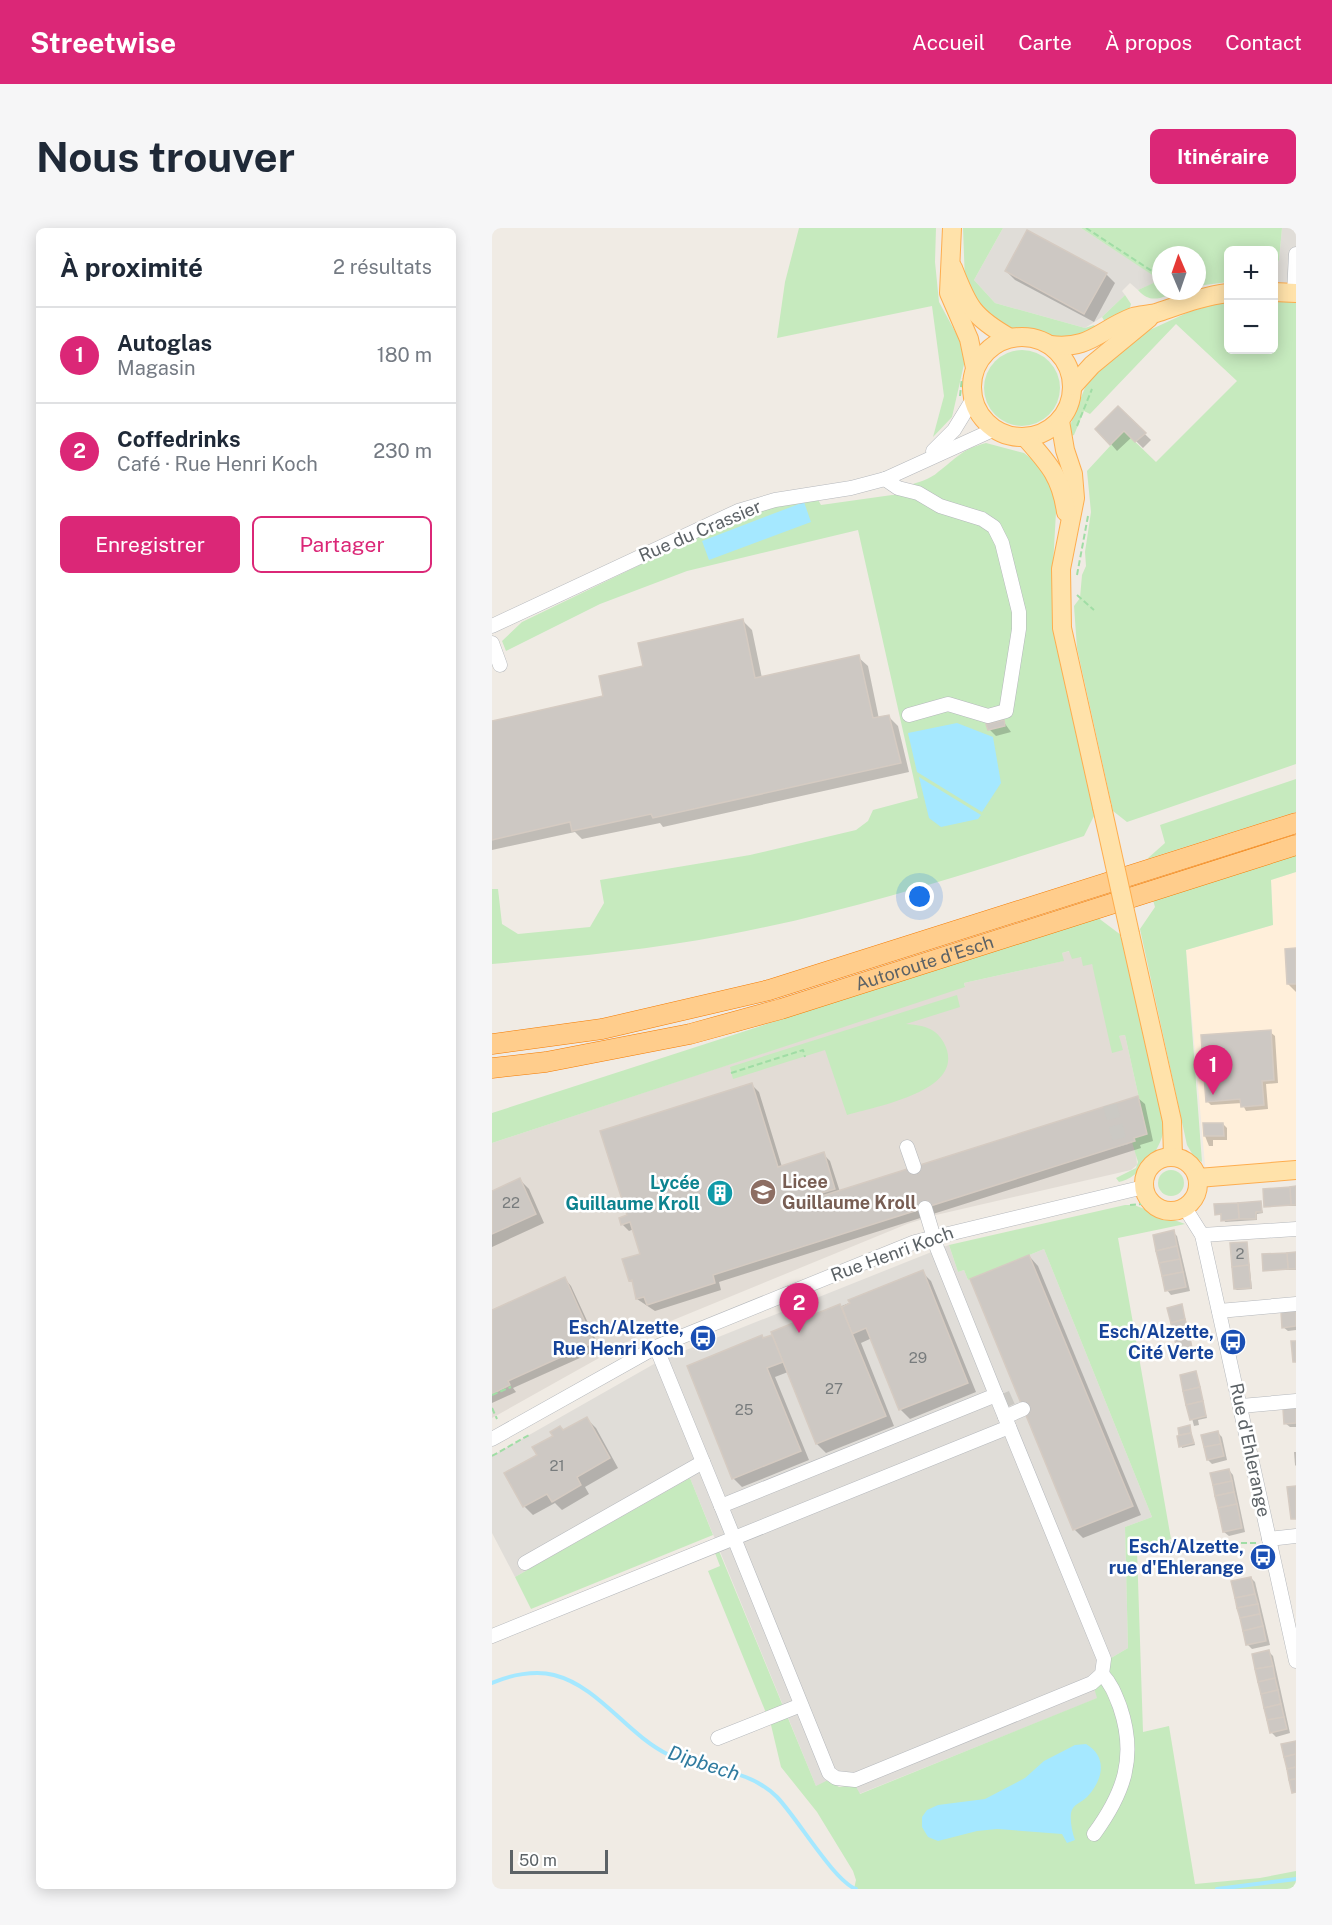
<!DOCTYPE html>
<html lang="fr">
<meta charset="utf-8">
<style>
body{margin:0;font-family:"Public Sans",sans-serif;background:#f6f6f7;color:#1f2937}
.controls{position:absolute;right:18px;top:18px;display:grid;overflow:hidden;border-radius:9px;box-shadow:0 3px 15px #0003}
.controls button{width:54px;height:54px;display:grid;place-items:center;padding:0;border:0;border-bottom:2px solid #e0e1e3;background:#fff;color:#1f2937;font:30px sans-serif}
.compass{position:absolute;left:660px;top:18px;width:54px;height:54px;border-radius:50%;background:#fff;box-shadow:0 3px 15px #0003;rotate:358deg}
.scale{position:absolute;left:18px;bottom:15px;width:98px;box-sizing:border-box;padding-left:6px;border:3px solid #5c6266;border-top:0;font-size:16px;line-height:21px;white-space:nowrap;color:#5c6266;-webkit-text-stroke:4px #fff;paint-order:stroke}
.you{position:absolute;left:428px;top:669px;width:21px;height:21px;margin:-15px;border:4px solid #fff;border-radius:50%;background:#1a73e8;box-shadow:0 0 0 9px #1a73e833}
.badge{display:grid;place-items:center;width:39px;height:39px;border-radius:50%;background:#db2777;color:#fff;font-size:20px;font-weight:700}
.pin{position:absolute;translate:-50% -50px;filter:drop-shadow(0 2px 3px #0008)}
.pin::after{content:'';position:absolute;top:32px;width:21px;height:18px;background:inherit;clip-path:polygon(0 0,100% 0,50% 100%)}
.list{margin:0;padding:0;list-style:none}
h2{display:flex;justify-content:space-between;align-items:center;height:78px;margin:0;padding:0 24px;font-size:26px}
h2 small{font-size:20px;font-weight:400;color:#747a83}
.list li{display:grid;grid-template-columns:39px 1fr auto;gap:18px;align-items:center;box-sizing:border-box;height:96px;padding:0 24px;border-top:2px solid #e0e1e3}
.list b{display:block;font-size:22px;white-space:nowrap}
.list p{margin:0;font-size:20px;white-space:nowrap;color:#747a83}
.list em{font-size:20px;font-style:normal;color:#747a83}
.actions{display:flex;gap:12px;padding:18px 24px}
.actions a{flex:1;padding:14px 0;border:2px solid #db2777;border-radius:9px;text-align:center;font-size:21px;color:#db2777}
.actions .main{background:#db2777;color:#fff}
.map{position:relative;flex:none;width:804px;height:1661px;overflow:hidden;border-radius:9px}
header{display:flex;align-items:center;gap:36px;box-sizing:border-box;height:84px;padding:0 30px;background:#db2777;color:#fff}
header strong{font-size:28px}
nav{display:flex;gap:33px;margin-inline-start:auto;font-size:21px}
.intro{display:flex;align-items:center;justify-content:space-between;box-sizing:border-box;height:144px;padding:0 36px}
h1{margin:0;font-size:42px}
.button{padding:15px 27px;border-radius:9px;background:#db2777;color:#fff;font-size:21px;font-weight:700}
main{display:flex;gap:36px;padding:0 36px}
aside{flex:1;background:#fff;border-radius:9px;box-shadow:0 3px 15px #0003}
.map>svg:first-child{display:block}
</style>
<header>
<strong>Streetwise</strong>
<nav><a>Accueil</a><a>Carte</a><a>À propos</a><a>Contact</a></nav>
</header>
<div class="intro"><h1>Nous trouver</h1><a class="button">Itinéraire</a></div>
<main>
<aside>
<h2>À proximité<small>2 résultats</small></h2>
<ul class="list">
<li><span class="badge">1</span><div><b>Autoglas</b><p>Magasin</p></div><em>180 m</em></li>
<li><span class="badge">2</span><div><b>Coffedrinks</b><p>Café · Rue Henri Koch</p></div><em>230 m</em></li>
</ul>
<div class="actions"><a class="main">Enregistrer</a><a>Partager</a></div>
</aside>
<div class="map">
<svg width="804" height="1661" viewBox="0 0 804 1661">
<rect width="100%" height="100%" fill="#f0ebe4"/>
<polygon fill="#ffefda" points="804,644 804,942 714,948 694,722 781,697 779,652"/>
<g fill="#e0ddd8">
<polygon points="511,0 589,0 669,52 646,62 638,55 630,63 633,67 610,89 593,100 503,75 482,52"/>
<polygon points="790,0 804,0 804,57 782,55 782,41 787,32"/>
<polygon points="457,1017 466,1044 472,1042 476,1052 552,1021 660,1289 633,1299 636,1420 619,1430 614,1451 602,1460 606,1470 367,1566 363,1557 324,1558 198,1250 23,1349 0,1305 0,1228 169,1132"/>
</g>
<polygon fill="#e2dcd5" points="578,723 600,736 627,808 633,807 655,906 643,911 645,937 639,942 444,987 415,996 157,1102 0,1190 0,915 473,758 472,755 571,733 570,725"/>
<g fill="#c6eabe">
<polygon points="307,0 444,0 443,34 447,74 471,118 473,132 460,189 441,209 452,168 440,78 285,110 293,54"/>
<polygon points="471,0 511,0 482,52 503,75 593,100 602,97 607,103 598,108 563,111 541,102 520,102 490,86 473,54"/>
<path d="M589 0H790L787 32 782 41V22H736V54L705 58V27H669V63H688C671 69 659 77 646 62L668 52Z"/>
<polygon points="633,67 639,76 637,83 613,94 610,89"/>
<polygon points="782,71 804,72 804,536 635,594 621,583 585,420 582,378 588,370 590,347 594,338 593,324 599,284 595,243 632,203 664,234 745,153 684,96 598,186 592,183 582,207 576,209 575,205 596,152 649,106 699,83 736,73 736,122 782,122"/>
<circle cx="530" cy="160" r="38"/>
<path d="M494 215 532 225 554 242 562 260 564 284 560 355 563 401 604 581H601L602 588 592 608C474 646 356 684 234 707 157 722 78 729 0 736V661H6L10 696 26 706 98 699 112 675 108 652 258 627 364 602 376 593 381 582 426 570 366 302 195 343 108 376 14 423 10 413 30 394 245 290 290 276 325 270 329 277 400 267H415L416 258C426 254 439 251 446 244 465 230 468 222 494 215Z"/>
<polygon points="804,551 804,584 655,631 673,615 668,597"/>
<polygon points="804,626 804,644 779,652 781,697 694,722 710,934 702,929 695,917 648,701 663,679 661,672"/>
<path d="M605 689 629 707 672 898C672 918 647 951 627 954L624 950 644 940 646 934 640 914 643 913 642 910 655 906 633 807 627 808 631 822 620 825 600 736 591 738 589 729 580 731 577 723 570 725 572 733 472 755 473 759 0 915V885Z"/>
<path d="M465 767 468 779 414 796C429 797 444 799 452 815 477 863 384 878 355 887L333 822 241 851 238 839Z"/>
<circle cx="679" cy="955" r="13"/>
<polygon points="633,977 642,977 693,996 626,1010 679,1311 645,1322 651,1504 677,1498 703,1656 768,1650 804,1643 804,1661 362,1661 364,1652 361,1643 325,1584 289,1539 279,1497 216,1343 228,1338 223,1325 227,1323 324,1558 336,1552 347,1559 363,1557 368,1566 605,1470 602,1460 614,1451 619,1430 636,1420 633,1299 660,1289 552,1021 476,1052 472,1042 466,1044 457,1017"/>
<polygon points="198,1250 221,1307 39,1381 23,1349"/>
</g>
<g fill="#a5e8ff">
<polygon points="312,274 319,294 217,332 210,313"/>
<polygon points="465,495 501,509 509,555 490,584 425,544 416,505"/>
<polygon points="427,549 489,587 486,591 449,599 437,590"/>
<path d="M594 1516C616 1529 611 1551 596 1568 591 1574 580 1576 579 1585 578 1593 580 1604 583 1612L575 1615 570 1606 505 1601 485 1603 446 1613 436 1609 430 1599V1589L435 1582 446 1577 493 1571 533 1550 552 1533 583 1517Z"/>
</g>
<g fill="#0003">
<polygon points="514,43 614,46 623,55 602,94 523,52"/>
<polygon points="626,180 659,212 651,220 640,209 625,223 619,216"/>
<polygon points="251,393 260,402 270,450 366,429 376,438 387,491 397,489 406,498 417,544 171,599 168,595 90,611 83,604 0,622 0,494 113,469 153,440"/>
<polygon points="511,493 519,504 504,508 497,501"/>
<polygon points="804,722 804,764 796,756"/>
<polygon points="778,804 783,808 786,855 774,856 776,881 754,883 750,875 719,877 715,873"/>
<polygon points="260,857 267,864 290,939 331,926 338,933 348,964 646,870 653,876 661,913 648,917 649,920 227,1054 229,1062 163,1083 145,1071 142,1056 138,1052 150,1027 142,1001 137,1003 130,996"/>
<polygon points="731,896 735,900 735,912 721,912 721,918 717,918 713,908"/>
<polygon points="28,952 37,961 52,995 0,1019 0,965"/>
<polygon points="804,960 804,978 773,978"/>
<polygon points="768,975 771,985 765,986 765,992 733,994 731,988 724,986"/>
<polygon points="681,1004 685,1008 698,1063 679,1067 675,1062"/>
<polygon points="755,1015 760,1061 745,1062 743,1061"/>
<polygon points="804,1026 804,1042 773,1042"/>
<polygon points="537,1028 546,1038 649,1287 591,1310 582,1301"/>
<polygon points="430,1044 439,1053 484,1164 418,1191 408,1181 380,1110 369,1115 402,1198 334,1225 325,1216 296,1144 283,1149 317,1232 250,1259 241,1250 272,1111"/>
<polygon points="73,1051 79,1058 108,1121 21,1160 24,1164 0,1175 0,1083"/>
<polygon points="689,1078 701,1122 689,1125 687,1123"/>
<polygon points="804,1085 804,1102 796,1103 791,1099"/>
<polygon points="703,1145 715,1190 706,1192 707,1197 702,1198 689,1148"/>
<polygon points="804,1181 804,1199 798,1199 793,1195"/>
<polygon points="95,1191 104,1200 126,1240 93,1259 97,1266 70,1282 63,1275 41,1287 32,1278 47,1228 72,1203"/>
<polygon points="697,1199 703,1217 690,1220 687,1201"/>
<polygon points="726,1205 730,1209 735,1232 720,1236 716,1232"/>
<polygon points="802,1224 804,1224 804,1238 803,1237"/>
<polygon points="737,1242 741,1247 753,1304 737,1308 732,1304"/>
<polygon points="759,1350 763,1354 778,1417 760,1421 756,1417 741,1354"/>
<polygon points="777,1424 781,1428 798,1505 784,1509 779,1504"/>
</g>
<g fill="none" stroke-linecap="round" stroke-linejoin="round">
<g stroke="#a5e8ff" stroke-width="4">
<path d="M0 1455C18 1447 43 1442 62 1447 108 1459 134 1506 177 1527 214 1545 252 1537 285 1569 306 1591 342 1653 364 1661"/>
<polyline points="725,1661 804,1651"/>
</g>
</g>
<g fill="#cdc8c3" stroke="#d5cbc2" stroke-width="1.5">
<polygon points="535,2 615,45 592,86 513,43"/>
<polygon points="626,178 654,205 643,214 632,203 618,217 603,201"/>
<polygon points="251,391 263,450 367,427 381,490 397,487 409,535 161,590 159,586 80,603 78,594 0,612 0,493 111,468 107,448 151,438 146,415"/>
<polygon points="512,492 513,498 496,502 494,496"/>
<polygon points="804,720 804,756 795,756 793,721"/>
<polygon points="779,802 782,852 770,853 772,877 749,879 748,871 714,874 709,807"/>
<polygon points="260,855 286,939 332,924 343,961 313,970 314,973 646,868 655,906 642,910 643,913 221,1047 223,1055 155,1077 152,1069 144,1071 140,1052 137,1053 130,1031 148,1026 138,994 129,997 127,990 135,987 108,903"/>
<polygon points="711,895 731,895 732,908 712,908"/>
<polygon points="28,950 44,986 0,1006 0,963"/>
<polygon points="804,958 804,977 799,977 798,959"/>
<polygon points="798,959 799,977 772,979 771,961"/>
<polygon points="769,973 770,984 764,984 764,991 747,991 746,975"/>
<polygon points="746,975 747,991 729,993 729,986 723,987 722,976"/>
<polygon points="682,1002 685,1018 664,1023 661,1007"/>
<polygon points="755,1014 757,1037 740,1039 738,1015"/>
<polygon points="685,1018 688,1031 667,1035 664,1023"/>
<polygon points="804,1024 804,1041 796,1041 795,1025"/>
<polygon points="795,1025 796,1041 771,1043 770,1026"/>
<polygon points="537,1027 641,1278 581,1302 478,1051"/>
<polygon points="688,1031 691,1044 670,1048 667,1035"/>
<polygon points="757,1037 759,1060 742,1061 740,1039"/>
<polygon points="431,1042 476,1155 407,1182 374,1100 360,1106 350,1079 358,1075 356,1072"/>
<polygon points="691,1044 694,1059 673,1063 670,1048"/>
<polygon points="73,1049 102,1114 16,1153 18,1157 0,1166 0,1082"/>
<polygon points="348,1076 394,1188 324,1216 279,1104"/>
<polygon points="690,1076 693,1091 679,1095 675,1080"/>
<polygon points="804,1083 804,1098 790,1100 789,1084"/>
<polygon points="693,1091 697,1105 682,1109 679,1095"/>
<polygon points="697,1105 700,1120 686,1124 682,1109"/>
<polygon points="270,1107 271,1110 280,1107 291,1134 275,1140 309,1223 240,1251 195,1138"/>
<polygon points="799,1113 804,1113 804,1134 801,1134"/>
<polygon points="704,1143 708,1159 691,1163 688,1147"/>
<polygon points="708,1159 711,1173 694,1177 691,1163"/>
<polygon points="711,1173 714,1188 698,1192 694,1177"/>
<polygon points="804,1179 804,1195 792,1196 791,1181"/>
<polygon points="95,1189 118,1230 85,1249 89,1257 60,1274 55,1266 31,1279 12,1245 45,1227 40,1219 61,1208 58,1204 68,1198 71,1202"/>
<polygon points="698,1197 699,1205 687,1207 686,1200"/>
<polygon points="726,1203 729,1216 712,1219 709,1207"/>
<polygon points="699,1205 702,1215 687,1219 685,1208"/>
<polygon points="729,1216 732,1228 715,1232 712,1219"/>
<polygon points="737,1241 740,1253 721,1257 718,1245"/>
<polygon points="740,1253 742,1264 723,1268 721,1257"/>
<polygon points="804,1258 804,1291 799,1291 795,1259"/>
<polygon points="742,1264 745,1276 726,1280 723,1268"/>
<polygon points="745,1276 750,1300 731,1304 726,1280"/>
<polygon points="759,1349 763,1366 743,1370 739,1353"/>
<polygon points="763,1366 766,1376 745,1380 743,1370"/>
<polygon points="766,1376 768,1386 748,1390 745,1380"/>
<polygon points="768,1386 771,1398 751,1403 748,1390"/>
<polygon points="771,1398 774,1413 754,1417 751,1403"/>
<polygon points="777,1422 781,1438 763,1441 760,1426"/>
<polygon points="781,1438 783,1450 766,1454 763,1441"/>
<polygon points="783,1450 786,1462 769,1466 766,1454"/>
<polygon points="786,1462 789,1476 772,1480 769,1466"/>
<polygon points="789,1476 792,1489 775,1492 772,1480"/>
<polygon points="792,1489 795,1501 778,1505 775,1492"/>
<polygon points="804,1513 804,1526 792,1529 789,1516"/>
<polygon points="804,1526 804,1539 795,1541 792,1529"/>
<polygon points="804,1539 804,1551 797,1552 795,1541"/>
<polygon points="804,1551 804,1564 800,1565 797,1552"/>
</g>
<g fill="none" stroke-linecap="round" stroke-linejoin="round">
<g stroke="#cbc9c4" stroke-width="14" stroke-dasharray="14 7" stroke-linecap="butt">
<polyline points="618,877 629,918"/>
<polyline points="507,1175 525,1167"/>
</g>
<defs>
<g id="minor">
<polyline points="802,65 804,26"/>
<polyline points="441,223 462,202 481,171"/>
<polyline points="393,251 406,260 426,265 448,278 490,291 502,299 510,315 527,384 527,401 514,483 496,488 456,476 417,487"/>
<polyline points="0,398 246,283 283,272 359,260 393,251 503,201"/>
<polyline points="0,415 8,437"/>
<polyline points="415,919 422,939"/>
<polyline points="693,980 710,1007 804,1433"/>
<polyline points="710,1007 804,1001"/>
<polyline points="727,1083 804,1076"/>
<polyline points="164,1119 229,1278 504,1167 445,1020 433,980"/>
<polyline points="749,1178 804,1173"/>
<polyline points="513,1189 531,1181"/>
<polyline points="0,1211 164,1119 423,1014 652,959"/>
<polyline points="229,1278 337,1545 344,1550 363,1552 600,1455 610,1446 612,1431 504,1167"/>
<polyline points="777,1311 804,1308"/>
<polyline points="33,1335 211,1234"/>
<polyline points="0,1408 517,1199"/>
<polyline points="226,1510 309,1477"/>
<path d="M602 1606C632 1565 645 1529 628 1479 623 1466 620 1457 610 1446"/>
</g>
<g id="major">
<polyline points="460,0 457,65 477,111 483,140"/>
<path d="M461 40C476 79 481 89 518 110"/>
<polyline points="782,64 804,65"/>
<circle cx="530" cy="159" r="50"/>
<path d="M558 117C598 122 607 102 641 89 648 87 656 87 664 85 688 77 711 68 736 65"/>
<polyline points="581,158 600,137 657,90"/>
<polyline points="568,193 573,222 581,246 583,270 569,341 570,400 610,579"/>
<path d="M533 209C556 235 569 248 574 284"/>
<polyline points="638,706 680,893 681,929"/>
<circle cx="679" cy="956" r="27"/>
<polyline points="706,950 804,942"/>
</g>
<g id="highway">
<polyline points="0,816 110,801 277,762 804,595"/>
<path id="s1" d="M0 840 54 834 198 806 289 781 804 617"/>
</g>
</defs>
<use href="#minor" stroke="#b5b8bc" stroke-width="15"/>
<use href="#major" stroke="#fead4e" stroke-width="20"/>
<use href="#highway" stroke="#f47b00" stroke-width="21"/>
<g stroke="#a0dda5" stroke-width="2" stroke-dasharray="6 3" stroke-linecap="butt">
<polyline points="594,0 669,49"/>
<polyline points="468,168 470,150"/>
<polyline points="585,198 600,161"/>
<polyline points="585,347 596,288"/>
<polyline points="585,367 602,382"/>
<polyline points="239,845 311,822 313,829"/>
<polyline points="638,977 660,975"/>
<polyline points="0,1167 19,1159"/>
<polyline points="0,1180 5,1191"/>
<polyline points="0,1228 37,1207"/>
<polyline points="659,1315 764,1315"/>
</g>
<use href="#minor" stroke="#fff" stroke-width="14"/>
<use href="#major" stroke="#ffe2aa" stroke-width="18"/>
<use href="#highway" stroke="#ffcd8c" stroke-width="20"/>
<defs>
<polyline id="major-bridge" points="610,579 638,706"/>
</defs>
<use href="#major-bridge" stroke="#fead4e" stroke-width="20" stroke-linecap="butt"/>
<use href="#major-bridge" stroke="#ffe2aa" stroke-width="18"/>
</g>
<defs>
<symbol id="school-disc" viewBox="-11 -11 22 22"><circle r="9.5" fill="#8d6e63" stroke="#fff"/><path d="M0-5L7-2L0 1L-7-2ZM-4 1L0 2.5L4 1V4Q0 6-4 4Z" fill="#fff"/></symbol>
<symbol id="building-disc" viewBox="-11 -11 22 22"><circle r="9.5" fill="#0f9aa8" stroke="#fff"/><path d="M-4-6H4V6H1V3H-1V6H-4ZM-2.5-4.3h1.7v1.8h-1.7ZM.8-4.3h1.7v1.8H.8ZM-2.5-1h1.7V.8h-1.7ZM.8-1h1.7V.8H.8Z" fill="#fff"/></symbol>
<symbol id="bus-disc" viewBox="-11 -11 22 22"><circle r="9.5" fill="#1a4fb4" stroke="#fff"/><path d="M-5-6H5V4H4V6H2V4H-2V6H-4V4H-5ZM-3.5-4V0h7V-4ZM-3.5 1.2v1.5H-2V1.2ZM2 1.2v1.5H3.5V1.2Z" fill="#fff"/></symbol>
</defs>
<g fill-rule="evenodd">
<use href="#school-disc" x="256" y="949" width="30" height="30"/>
<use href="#building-disc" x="213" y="950" width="30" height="30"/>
<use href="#bus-disc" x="196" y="1095" width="30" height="30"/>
<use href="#bus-disc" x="726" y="1099" width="30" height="30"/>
<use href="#bus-disc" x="756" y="1314" width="30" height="30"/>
</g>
<g text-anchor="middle" stroke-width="5" stroke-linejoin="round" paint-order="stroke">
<g font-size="15" fill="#787c7d">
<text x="19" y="980">22</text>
<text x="748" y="1031">2</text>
<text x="426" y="1135">29</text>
<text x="342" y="1166">27</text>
<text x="252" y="1187">25</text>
<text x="65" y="1243">21</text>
</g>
<g font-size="18" fill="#5c6266" stroke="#fff">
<text transform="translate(208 303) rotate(-23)" y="6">Rue du Crassier</text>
<text dy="6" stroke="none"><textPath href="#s1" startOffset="446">Autoroute d'Esch</textPath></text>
<text transform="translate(400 1026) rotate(-20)" y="6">Rue Henri Koch</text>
<text transform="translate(758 1222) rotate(78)" y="6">Rue d'Ehlerange</text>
</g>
<g font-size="18" font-weight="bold" fill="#785e54" stroke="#fff" text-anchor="start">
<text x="290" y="960">Licee<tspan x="290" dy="21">Guillaume Kroll</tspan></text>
</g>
<g font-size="18" font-weight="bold" fill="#0d838f" stroke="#fff" text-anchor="end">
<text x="208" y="961">Lycée<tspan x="208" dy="21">Guillaume Kroll</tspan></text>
</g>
<g font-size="18" font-weight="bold" fill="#164399" stroke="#fff" text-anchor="end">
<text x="192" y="1106">Esch/Alzette,<tspan x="192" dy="21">Rue Henri Koch</tspan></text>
<text x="722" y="1110">Esch/Alzette,<tspan x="722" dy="21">Cité Verte</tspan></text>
<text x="752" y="1325">Esch/Alzette,<tspan x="752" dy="21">rue d'Ehlerange</tspan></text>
</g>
<g font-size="20" font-style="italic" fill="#307b9f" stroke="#fff">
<text transform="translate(212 1535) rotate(18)" y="7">Dipbech</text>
</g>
</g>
</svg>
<div class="controls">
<button>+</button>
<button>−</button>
</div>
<svg class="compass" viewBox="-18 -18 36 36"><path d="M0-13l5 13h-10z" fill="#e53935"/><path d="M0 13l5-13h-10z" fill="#747a83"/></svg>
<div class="scale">50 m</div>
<div class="you"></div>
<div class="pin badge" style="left:721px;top:867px">1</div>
<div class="pin badge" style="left:307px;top:1105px">2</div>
</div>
</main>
